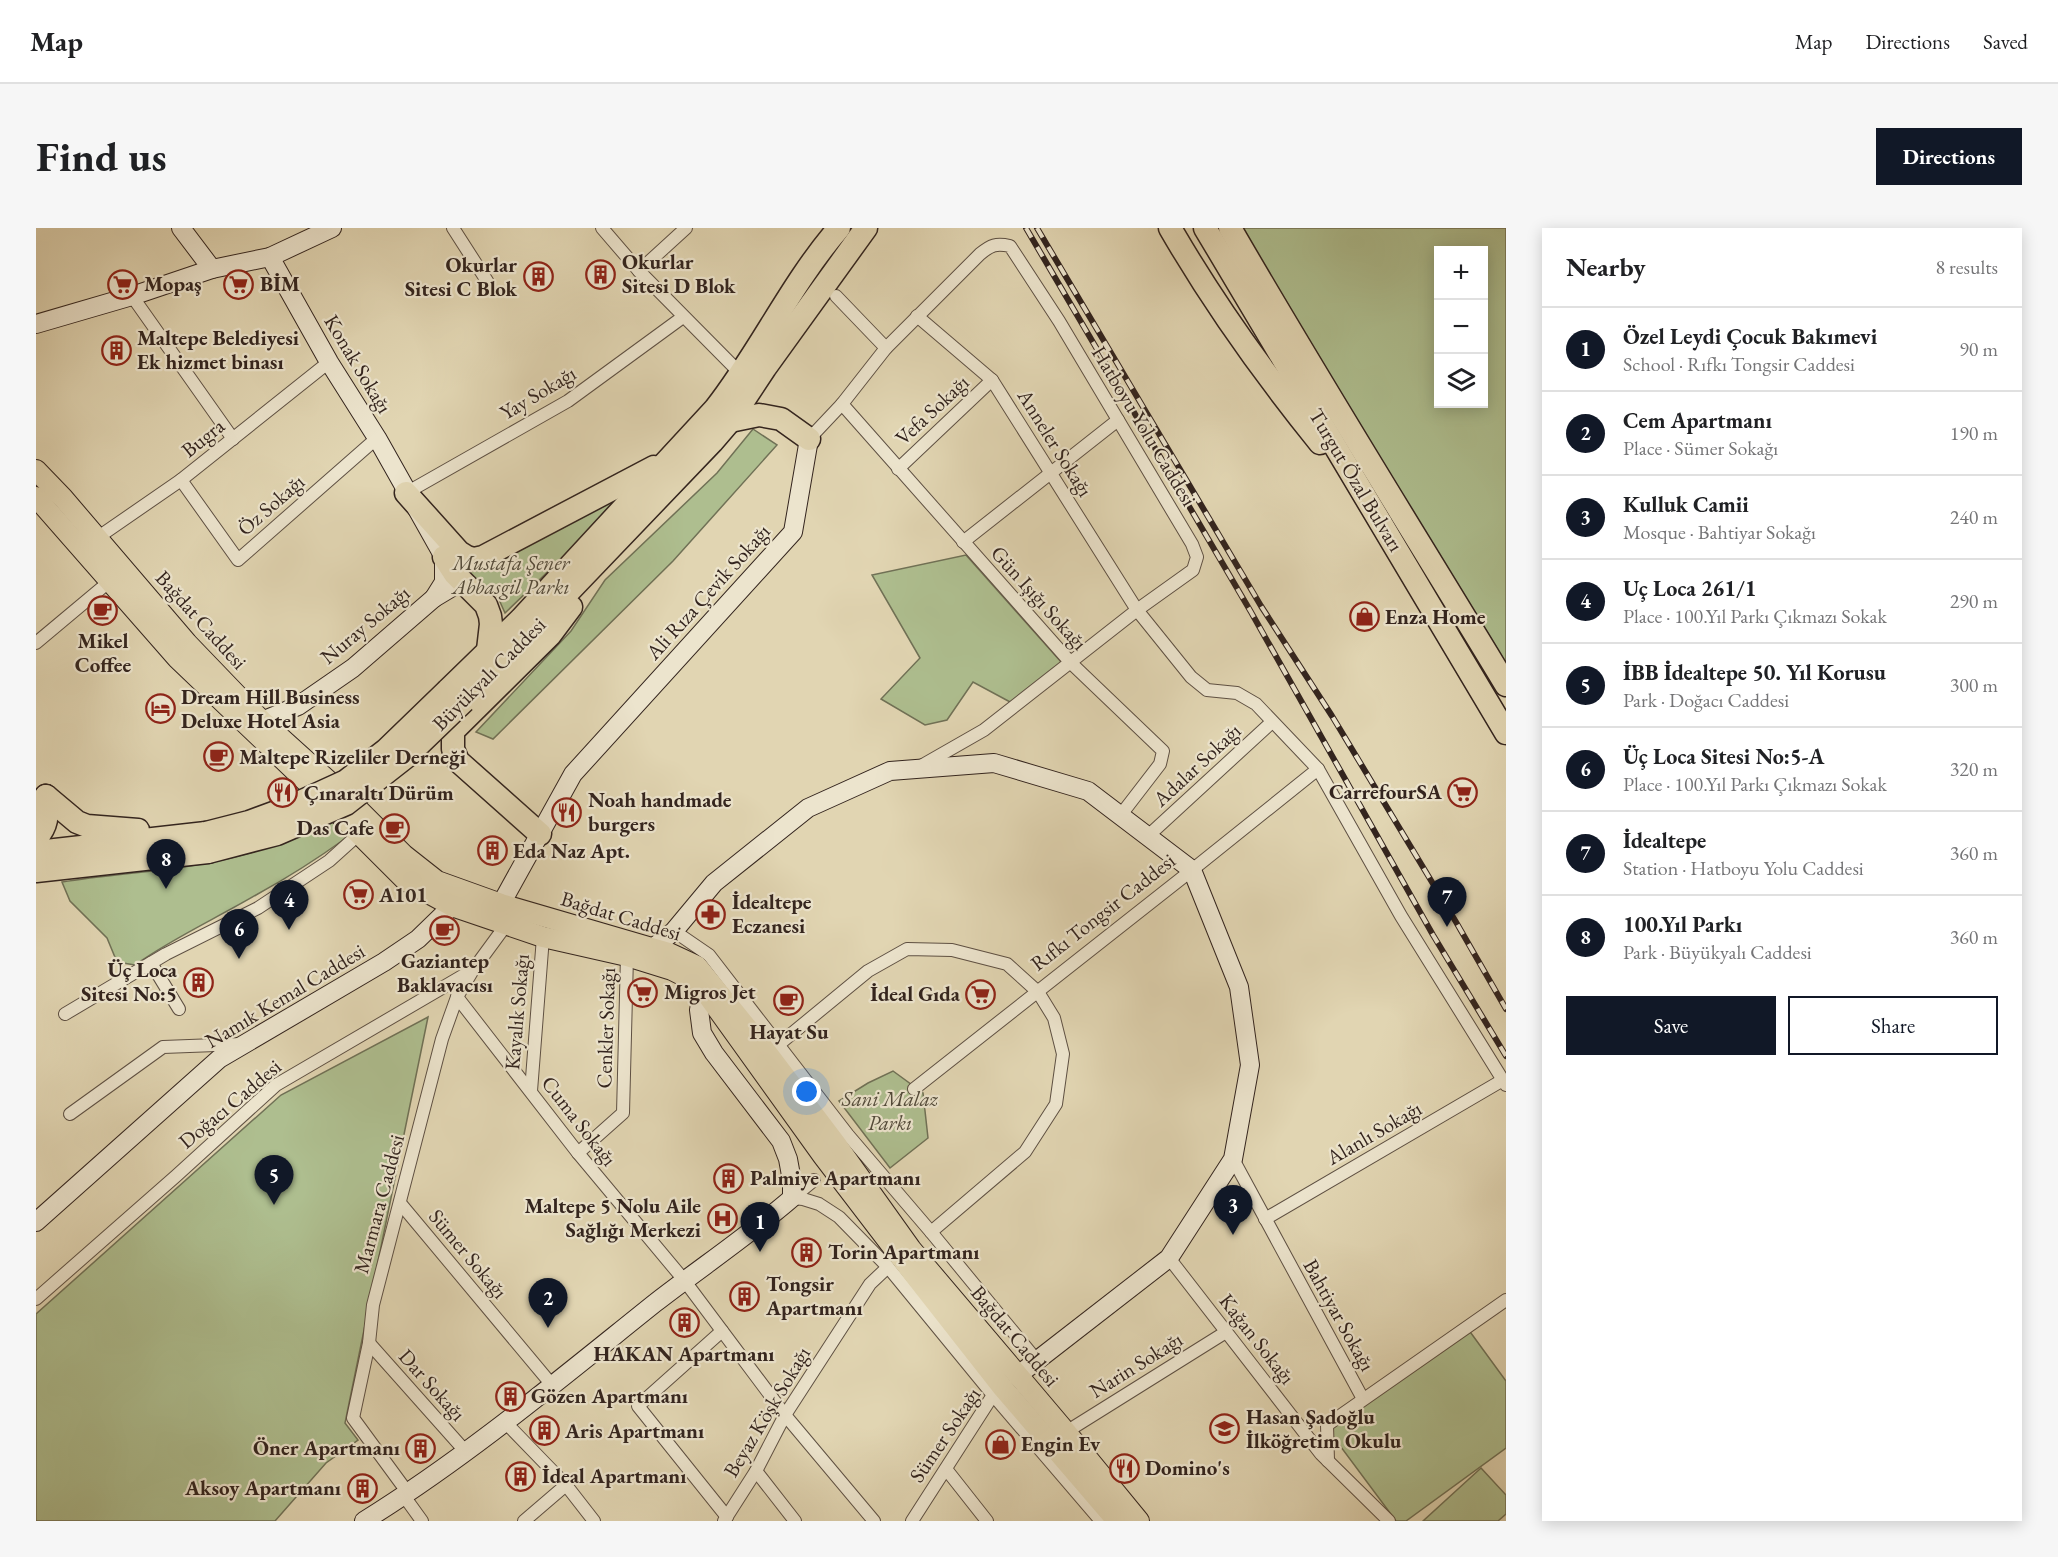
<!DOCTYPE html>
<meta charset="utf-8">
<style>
body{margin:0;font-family:"EB Garamond",serif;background:#f6f6f6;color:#202124}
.controls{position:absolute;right:18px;top:18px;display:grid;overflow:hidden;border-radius:0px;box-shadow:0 3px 15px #0003}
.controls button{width:54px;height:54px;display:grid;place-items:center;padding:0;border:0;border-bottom:2px solid #e0e0e0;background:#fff;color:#202124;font:30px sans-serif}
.you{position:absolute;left:771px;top:864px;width:21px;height:21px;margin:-15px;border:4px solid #fff;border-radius:50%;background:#1a73e8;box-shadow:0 0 0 9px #1a73e833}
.badge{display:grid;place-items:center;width:39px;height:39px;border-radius:50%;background:#111827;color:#fff;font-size:20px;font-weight:700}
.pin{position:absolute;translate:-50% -50px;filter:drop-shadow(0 2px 3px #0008)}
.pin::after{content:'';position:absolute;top:32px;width:21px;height:18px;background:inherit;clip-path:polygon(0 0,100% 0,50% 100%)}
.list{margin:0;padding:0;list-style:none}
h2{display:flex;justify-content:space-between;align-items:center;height:78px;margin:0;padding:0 24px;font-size:26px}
h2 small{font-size:20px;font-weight:400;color:#757577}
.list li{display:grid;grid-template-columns:39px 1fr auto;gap:18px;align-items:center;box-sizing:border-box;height:84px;padding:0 24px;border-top:2px solid #e0e0e0}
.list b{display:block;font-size:22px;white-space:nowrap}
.list p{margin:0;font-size:20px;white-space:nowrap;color:#757577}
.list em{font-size:20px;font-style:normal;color:#757577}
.actions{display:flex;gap:12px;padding:18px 24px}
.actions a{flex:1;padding:14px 0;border:2px solid #111827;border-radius:0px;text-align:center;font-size:21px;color:#111827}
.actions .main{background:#111827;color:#fff}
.icon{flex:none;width:33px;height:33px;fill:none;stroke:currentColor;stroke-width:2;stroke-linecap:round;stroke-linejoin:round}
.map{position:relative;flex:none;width:1470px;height:1293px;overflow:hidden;border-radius:0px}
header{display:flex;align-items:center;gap:36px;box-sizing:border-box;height:84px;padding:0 30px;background:#fff;border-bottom:2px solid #e0e0e0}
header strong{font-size:28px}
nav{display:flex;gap:33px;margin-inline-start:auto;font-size:21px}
.intro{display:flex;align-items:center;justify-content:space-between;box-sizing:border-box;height:144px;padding:0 36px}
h1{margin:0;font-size:42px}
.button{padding:15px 27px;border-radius:0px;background:#111827;color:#fff;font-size:21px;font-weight:700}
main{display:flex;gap:36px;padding:0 36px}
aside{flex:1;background:#fff;border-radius:0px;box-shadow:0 3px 15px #0003}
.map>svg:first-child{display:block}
</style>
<header>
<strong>Map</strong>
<nav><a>Map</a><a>Directions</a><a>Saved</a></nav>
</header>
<div class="intro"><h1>Find us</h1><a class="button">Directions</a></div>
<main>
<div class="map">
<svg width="1470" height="1293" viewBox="0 0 1470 1293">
<rect width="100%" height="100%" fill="#e1d5b2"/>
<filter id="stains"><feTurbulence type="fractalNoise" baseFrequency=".00333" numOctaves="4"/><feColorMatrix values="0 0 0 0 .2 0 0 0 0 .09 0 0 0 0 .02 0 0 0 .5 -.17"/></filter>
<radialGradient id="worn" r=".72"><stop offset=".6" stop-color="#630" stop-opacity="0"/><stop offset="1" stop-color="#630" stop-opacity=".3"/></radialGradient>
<g fill="#aebe8f" stroke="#707156" stroke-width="1.5" fill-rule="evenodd">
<path d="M1203 0H1470V435ZM1402 22H1448V176H1402Z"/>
<polygon points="717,201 741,217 637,333 457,511 440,504 535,403 569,352 681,245"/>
<polygon points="610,249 469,385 460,365 441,355 431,346"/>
<polygon points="930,327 1026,435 976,475 937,454 911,492 889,497 845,471 884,430 836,347"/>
<path d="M296 592 310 610C281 631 251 650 220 667 179 691 137 710 99 737L81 734 71 710 34 673 26 654C86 644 151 643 210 626 239 618 267 604 296 592Z"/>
<polygon points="392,789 309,1195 322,1212 290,1235 239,1293 0,1293 0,1086 245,867"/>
<polygon points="857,843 887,865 892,910 854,940 803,873 832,855"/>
<polygon points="1432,1101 1470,1153 1470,1220 1370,1293 1360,1293 1293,1203"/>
<polygon points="1445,1240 1470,1267 1470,1286 1462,1293 1387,1293"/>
</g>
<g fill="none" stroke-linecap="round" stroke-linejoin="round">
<defs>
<g id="street">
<polyline points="417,0 453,56"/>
<polyline points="566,0 603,43 699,140 701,153"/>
<polyline points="603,43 650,0"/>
<polyline points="96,68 197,211"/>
<polyline points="800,68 850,120"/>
<polyline points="881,88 956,152 1101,382 1155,449 1171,462 1201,465 1220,476 1282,541 1365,688 1470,857"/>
<polyline points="806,176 1035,435 1127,523 1124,536 1084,588"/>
<path d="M773 211 806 176 850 120 944 26C955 17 960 15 974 18L1023 93 1156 316 1161 329 1157 342 1101 382 948 502 885 538"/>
<polyline points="862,241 956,152"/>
<polyline points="145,252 202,332 341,210"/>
<polyline points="370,265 532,173 647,89"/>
<polyline points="61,310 145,252 293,134"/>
<polyline points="927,314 1082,192"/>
<polyline points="0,415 74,353"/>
<polyline points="1112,608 1236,494"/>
<polyline points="638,703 673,727 812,907 895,1004 1002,1134"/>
<polyline points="115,735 143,781"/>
<polyline points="421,769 542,925 648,1052 749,1187 838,1293"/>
<polyline points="29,786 130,726 222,680 293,633 323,606"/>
<polyline points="742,817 832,743 871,721 916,722 971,736 1002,764 1018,790 1027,826 1020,876 989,924 895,1004"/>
<polyline points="878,861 1156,642 1282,541"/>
<polyline points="495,863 507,709"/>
<polyline points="34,886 127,819 206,816"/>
<polyline points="542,925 587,885 591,728"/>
<polyline points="1197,931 1327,1171"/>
<polyline points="756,970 767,971 783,976 803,989 852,1039 957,1167 1065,1293"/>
<polyline points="756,970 778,952"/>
<polyline points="364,975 516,1157"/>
<polyline points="1229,991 1467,852"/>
<polyline points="1133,1030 1285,1226 1353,1293"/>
<polyline points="0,1071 140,948 240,857 435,743"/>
<polyline points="686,1103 602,1178 691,1289"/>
<polyline points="333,1115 430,1224"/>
<polyline points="470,1195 530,1257 558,1293"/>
<polyline points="1030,1204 1190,1104"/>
<polyline points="1292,1233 1291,1197 1470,1072"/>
<polyline points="910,1241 951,1293"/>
<polyline points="720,1243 759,1293"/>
<polyline points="372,1265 317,1190 333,1115 337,1077 406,811 421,769 437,742 470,697"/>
<polyline points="368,1268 386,1293"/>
<polyline points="488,1293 530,1257"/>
<polyline points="688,1293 720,1243 749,1187 834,1056 852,1039"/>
<polyline points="876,1293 957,1167 961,1164"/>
</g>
<g id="secondary">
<polyline points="145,0 176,41"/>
<polyline points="234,29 293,134 341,210 408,329 408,354 398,370 418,358 430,358"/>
<polyline points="0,96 96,68 176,41 234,29 296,0"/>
<polyline points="226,493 262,478 317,440 398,370"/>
<polyline points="465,676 537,546 757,304 773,211"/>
<polyline points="617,720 638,703 678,655 772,580 854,543 958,535 1052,563 1156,642 1203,759 1214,837 1197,931 1133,1030 981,1148"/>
<polyline points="0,994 183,831 348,734 382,711 416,678"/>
<path d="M328 1293C431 1229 524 1151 619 1075 664 1040 712 1008 756 970V953L752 931 745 913 678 825 666 805 663 782 667 761"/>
</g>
<g id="primary">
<polyline points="0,242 27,270 151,415 226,493 307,566 368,627 401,653 465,676 633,725 661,738 729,822 800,916 875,1021 1030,1204 1103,1293"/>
<polyline points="0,269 141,430 281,564 370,653 416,678 507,709 591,728 636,742 654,751 667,761 787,928 865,1030 967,1160 1081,1293"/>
</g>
<g id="highway">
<path d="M1134 0C1178 76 1229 147 1284 215"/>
<polyline points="1169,0 1470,505"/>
<path d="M1194 0C1283 154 1378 305 1470 457"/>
<polyline points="694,193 723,187 745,191 773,211"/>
<polyline points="370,265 423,324 431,329 438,331 447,329 618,239"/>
<polyline points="408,329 419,346 450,377 454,388 455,396 452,422"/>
<path d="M412 462 485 391 679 181C724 124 755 55 803 0"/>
<polyline points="428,473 676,214 694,193 729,140 830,0"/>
<polyline points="10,568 41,594 51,598 102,602"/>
<polyline points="504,606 422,533 417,521 417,503 514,407 535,379"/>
<path d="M0 611C13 596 11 586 10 568"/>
<polyline points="0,624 170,605"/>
<polyline points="0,643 172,624"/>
</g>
</defs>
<use href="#street" stroke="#5e5043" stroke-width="14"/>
<use href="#secondary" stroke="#33241e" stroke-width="20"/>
<use href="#primary" stroke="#33241e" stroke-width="22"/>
<use href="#highway" stroke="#33241e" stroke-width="25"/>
<use href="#street" stroke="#ece4cd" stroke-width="12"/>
<use href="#secondary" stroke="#ece4cd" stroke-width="18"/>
<use href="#primary" stroke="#e1d5b2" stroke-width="20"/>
<use href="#highway" stroke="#e1d5b2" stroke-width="22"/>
<defs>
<g id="rail">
<polyline points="990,0 1215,384 1397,707 1470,828"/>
<polyline points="1001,0 1225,378 1296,488 1420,694 1470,781"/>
</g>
</defs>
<use href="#rail" stroke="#33241e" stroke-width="6"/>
<use href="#rail" stroke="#ece4cd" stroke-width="4" stroke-dasharray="11" stroke-linecap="butt"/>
<defs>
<g id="highway-bridge">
<polyline points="170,605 213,594 251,580 310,553 350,522 412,462"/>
<polyline points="172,624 241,606 310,576 370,529 428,473"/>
</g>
</defs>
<use href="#highway-bridge" stroke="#33241e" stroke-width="25" stroke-linecap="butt"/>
<use href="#highway-bridge" stroke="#e1d5b2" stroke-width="22"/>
</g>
<defs>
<symbol id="building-ring" viewBox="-11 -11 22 22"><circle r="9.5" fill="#ece4cd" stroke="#8f2418" stroke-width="1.5"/><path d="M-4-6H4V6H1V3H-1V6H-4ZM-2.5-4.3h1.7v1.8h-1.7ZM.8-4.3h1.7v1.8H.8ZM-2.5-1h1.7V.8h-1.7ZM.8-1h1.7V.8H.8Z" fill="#8f2418"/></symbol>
<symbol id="supermarket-ring" viewBox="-11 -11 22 22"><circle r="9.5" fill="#ece4cd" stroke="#8f2418" stroke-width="1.5"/><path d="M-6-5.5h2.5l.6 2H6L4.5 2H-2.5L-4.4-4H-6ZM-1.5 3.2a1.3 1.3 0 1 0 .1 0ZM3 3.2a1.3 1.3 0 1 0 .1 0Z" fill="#8f2418"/></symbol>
<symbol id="cafe-ring" viewBox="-11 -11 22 22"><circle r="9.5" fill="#ece4cd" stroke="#8f2418" stroke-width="1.5"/><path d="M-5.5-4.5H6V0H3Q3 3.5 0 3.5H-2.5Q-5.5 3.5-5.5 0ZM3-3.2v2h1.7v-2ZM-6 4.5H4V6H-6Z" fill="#8f2418"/></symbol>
<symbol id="shop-ring" viewBox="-11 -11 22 22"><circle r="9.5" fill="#ece4cd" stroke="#8f2418" stroke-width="1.5"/><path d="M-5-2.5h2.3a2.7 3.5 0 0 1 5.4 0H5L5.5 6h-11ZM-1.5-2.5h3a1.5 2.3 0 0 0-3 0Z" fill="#8f2418"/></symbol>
<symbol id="hotel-ring" viewBox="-11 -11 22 22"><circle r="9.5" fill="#ece4cd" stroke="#8f2418" stroke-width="1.5"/><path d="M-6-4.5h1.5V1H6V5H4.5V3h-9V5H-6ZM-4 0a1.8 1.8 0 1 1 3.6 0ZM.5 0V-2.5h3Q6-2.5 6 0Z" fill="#8f2418"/></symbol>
<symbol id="restaurant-ring" viewBox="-11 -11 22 22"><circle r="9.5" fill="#ece4cd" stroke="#8f2418" stroke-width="1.5"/><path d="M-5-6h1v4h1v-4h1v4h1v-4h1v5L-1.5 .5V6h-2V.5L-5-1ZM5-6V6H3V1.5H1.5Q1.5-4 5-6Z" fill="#8f2418"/></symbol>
<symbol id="pharmacy-ring" viewBox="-11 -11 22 22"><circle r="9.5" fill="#ece4cd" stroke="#8f2418" stroke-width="1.5"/><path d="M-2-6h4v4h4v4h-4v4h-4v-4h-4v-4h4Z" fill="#8f2418"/></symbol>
<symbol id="hospital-ring" viewBox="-11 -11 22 22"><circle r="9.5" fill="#ece4cd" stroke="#8f2418" stroke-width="1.5"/><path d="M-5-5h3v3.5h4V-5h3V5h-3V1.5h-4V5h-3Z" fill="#8f2418"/></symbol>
<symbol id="school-ring" viewBox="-11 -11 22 22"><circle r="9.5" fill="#ece4cd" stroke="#8f2418" stroke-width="1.5"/><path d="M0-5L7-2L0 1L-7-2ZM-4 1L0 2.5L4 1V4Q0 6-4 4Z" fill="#8f2418"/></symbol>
</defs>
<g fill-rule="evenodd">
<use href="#building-ring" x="548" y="30" width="33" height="33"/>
<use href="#building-ring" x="486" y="32" width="33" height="33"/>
<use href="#supermarket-ring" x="70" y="40" width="33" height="33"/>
<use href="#supermarket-ring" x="186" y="40" width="33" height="33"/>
<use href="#building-ring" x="64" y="106" width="33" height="33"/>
<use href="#cafe-ring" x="50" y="366" width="33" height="33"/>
<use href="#shop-ring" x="1312" y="372" width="33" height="33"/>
<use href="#hotel-ring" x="108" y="464" width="33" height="33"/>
<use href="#cafe-ring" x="166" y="512" width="33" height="33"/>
<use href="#supermarket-ring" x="1410" y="548" width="33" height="33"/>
<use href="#restaurant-ring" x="230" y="548" width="33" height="33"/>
<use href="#restaurant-ring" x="514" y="568" width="33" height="33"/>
<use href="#cafe-ring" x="342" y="584" width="33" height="33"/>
<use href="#building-ring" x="440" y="606" width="33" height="33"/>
<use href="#supermarket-ring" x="306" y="650" width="33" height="33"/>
<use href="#pharmacy-ring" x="658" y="670" width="33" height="33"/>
<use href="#cafe-ring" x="392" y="686" width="33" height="33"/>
<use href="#building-ring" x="146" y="738" width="33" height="33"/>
<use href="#supermarket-ring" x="590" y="748" width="33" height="33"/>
<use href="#supermarket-ring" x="928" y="750" width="33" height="33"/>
<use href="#cafe-ring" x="736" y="756" width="33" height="33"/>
<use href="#building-ring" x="676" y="934" width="33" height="33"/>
<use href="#hospital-ring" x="670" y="974" width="33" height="33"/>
<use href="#building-ring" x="754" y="1008" width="33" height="33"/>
<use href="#building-ring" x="692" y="1052" width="33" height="33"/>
<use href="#building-ring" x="632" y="1078" width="33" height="33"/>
<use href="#building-ring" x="458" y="1152" width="33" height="33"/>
<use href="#school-ring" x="1172" y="1184" width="33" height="33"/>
<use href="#building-ring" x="492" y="1186" width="33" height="33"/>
<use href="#shop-ring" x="948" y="1200" width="33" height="33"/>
<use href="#building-ring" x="368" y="1204" width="33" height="33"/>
<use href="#restaurant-ring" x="1072" y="1224" width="33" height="33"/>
<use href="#building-ring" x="468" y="1232" width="33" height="33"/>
<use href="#building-ring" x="310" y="1244" width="33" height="33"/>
</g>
<g text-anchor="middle" stroke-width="4.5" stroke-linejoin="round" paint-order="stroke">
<g font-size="21" font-weight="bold" fill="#33241e" stroke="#ece4cd" text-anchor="start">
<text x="586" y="41">Okurlar<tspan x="586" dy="24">Sitesi D Blok</tspan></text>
<text x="481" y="44" text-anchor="end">Okurlar<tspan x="481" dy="24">Sitesi C Blok</tspan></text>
<text x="108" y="63">Mopaş</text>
<text x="224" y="63">BİM</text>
<text x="101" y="117">Maltepe Belediyesi<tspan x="101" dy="24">Ek hizmet binası</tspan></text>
<text x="1349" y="396">Enza Home</text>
<text x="67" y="420" text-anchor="middle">Mikel<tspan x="67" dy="24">Coffee</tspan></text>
<text x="145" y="476">Dream Hill Business<tspan x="145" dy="24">Deluxe Hotel Asia</tspan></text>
<text x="203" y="536">Maltepe Rizeliler Derneği</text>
<text x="1406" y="571" text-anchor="end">CarrefourSA</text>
<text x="268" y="572">Çınaraltı Dürüm</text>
<text x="552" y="579">Noah handmade<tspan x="552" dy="24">burgers</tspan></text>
<text x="338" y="607" text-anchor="end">Das Cafe</text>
<text x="477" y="630">Eda Naz Apt.</text>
<text x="343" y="674">A101</text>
<text x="696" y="681">İdealtepe<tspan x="696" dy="24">Eczanesi</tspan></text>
<text x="409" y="740" text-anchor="middle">Gaziantep<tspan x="409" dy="24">Baklavacısı</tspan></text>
<text x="141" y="749" text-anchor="end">Üç Loca<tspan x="141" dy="24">Sitesi No:5</tspan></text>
<text x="628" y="771">Migros Jet</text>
<text x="924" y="773" text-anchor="end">İdeal Gıda</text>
<text x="753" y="811" text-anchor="middle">Hayat Su</text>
<text x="714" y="957">Palmiye Apartmanı</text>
<text x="665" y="985" text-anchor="end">Maltepe 5 Nolu Aile<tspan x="665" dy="24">Sağlığı Merkezi</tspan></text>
<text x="792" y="1031">Torin Apartmanı</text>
<text x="730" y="1063">Tongsir<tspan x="730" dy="24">Apartmanı</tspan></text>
<text x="648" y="1133" text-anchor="middle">HAKAN Apartmanı</text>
<text x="495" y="1175">Gözen Apartmanı</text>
<text x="1210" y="1196">Hasan Şadoğlu<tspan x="1210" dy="24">İlköğretim Okulu</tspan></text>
<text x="529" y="1210">Aris Apartmanı</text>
<text x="985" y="1223">Engin Ev</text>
<text x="364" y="1227" text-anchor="end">Öner Apartmanı</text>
<text x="1109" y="1247">Domino's</text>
<text x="506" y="1255">İdeal Apartmanı</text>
<text x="305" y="1267" text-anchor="end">Aksoy Apartmanı</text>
</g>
<g font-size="21" fill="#33241e" stroke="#ece4cd">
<text transform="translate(322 136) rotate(59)" y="7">Konak Sokağı</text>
<text transform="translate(502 165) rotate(-31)" y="7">Yay Sokağı</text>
<text transform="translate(896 182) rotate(-43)" y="7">Vefa Sokağı</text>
<text transform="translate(1108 198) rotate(59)" y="7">Hatboyu Yolu Caddesi</text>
<text transform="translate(167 210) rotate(-39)" y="7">Bugra</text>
<text transform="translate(1019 215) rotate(58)" y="7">Anneler Sokağı</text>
<text transform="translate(1320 252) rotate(59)" y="7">Turgut Özal Bulvarı</text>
<text transform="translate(235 277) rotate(-41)" y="7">Öz Sokağı</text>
<text transform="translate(672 364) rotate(-48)" y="7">Ali Rıza Çevik Sokağı</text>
<text transform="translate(1003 370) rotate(48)" y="7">Gün Işığı Sokağı</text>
<text transform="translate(165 392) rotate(48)" y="7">Bağdat Caddesi</text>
<text transform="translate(329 397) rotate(-40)" y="7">Nuray Sokağı</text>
<text transform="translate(453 446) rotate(-45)" y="7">Büyükyalı Caddesi</text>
<text transform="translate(1161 537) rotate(-43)" y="7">Adalar Sokağı</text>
<text transform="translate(1067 684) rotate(-38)" y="7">Rıfkı Tongsir Caddesi</text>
<text transform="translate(585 688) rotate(17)" y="7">Bağdat Caddesi</text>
<text transform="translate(249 768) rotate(-31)" y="7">Namık Kemal Caddesi</text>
<text transform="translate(481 784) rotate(-85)" y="7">Kayalık Sokağı</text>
<text transform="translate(570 800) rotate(-88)" y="7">Cenkler Sokağı</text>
<text transform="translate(194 876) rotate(-40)" y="7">Doğacı Caddesi</text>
<text transform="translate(543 893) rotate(52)" y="7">Cuma Sokağı</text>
<text transform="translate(1338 905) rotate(-30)" y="7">Alanlı Sokağı</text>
<text transform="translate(343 976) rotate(-75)" y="7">Marmara Caddesi</text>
<text transform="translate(432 1026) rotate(50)" y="7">Sümer Sokağı</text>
<text transform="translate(1303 1087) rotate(61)" y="7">Bahtiyar Sokağı</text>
<text transform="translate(979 1108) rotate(50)" y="7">Bağdat Caddesi</text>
<text transform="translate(1221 1111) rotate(52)" y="7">Kağan Sokağı</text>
<text transform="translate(1100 1137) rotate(-32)" y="7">Narin Sokağı</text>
<text transform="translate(396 1157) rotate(48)" y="7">Dar Sokağı</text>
<text transform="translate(731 1184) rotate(-59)" y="7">Beyaz Köşk Sokağı</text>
<text transform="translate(909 1207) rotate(-56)" y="7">Sümer Sokağı</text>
</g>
<g font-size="21" font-style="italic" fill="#524a3a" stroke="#ece4cd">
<text x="475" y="342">Mustafa Şener<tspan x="475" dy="24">Abbasgil Parkı</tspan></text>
<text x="854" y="878">Sani Malaz<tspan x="854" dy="24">Parkı</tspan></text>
</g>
</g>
<rect width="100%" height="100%" filter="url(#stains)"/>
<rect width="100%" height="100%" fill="url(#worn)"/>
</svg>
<div class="controls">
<button>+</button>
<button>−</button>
<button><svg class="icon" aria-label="layers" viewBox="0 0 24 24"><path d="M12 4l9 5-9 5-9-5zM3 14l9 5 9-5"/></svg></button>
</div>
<div class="you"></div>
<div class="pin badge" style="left:724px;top:1024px">1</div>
<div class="pin badge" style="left:512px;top:1100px">2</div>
<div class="pin badge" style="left:1197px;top:1007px">3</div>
<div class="pin badge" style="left:253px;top:702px">4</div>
<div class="pin badge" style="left:238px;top:977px">5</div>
<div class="pin badge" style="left:203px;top:731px">6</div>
<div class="pin badge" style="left:1411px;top:699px">7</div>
<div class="pin badge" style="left:130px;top:661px">8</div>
</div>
<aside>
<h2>Nearby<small>8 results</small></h2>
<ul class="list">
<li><span class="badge">1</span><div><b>Özel Leydi Çocuk Bakımevi</b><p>School · Rıfkı Tongsir Caddesi</p></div><em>90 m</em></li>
<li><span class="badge">2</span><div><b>Cem Apartmanı</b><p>Place · Sümer Sokağı</p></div><em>190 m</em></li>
<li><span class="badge">3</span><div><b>Kulluk Camii</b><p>Mosque · Bahtiyar Sokağı</p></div><em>240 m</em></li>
<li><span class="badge">4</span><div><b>Uç Loca 261/1</b><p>Place · 100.Yıl Parkı Çıkmazı Sokak</p></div><em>290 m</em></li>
<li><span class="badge">5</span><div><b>İBB İdealtepe 50. Yıl Korusu</b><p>Park · Doğacı Caddesi</p></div><em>300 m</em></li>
<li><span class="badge">6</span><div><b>Üç Loca Sitesi No:5-A</b><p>Place · 100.Yıl Parkı Çıkmazı Sokak</p></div><em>320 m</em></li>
<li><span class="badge">7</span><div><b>İdealtepe</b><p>Station · Hatboyu Yolu Caddesi</p></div><em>360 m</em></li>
<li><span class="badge">8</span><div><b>100.Yıl Parkı</b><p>Park · Büyükyalı Caddesi</p></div><em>360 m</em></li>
</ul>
<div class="actions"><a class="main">Save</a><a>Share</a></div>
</aside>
</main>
